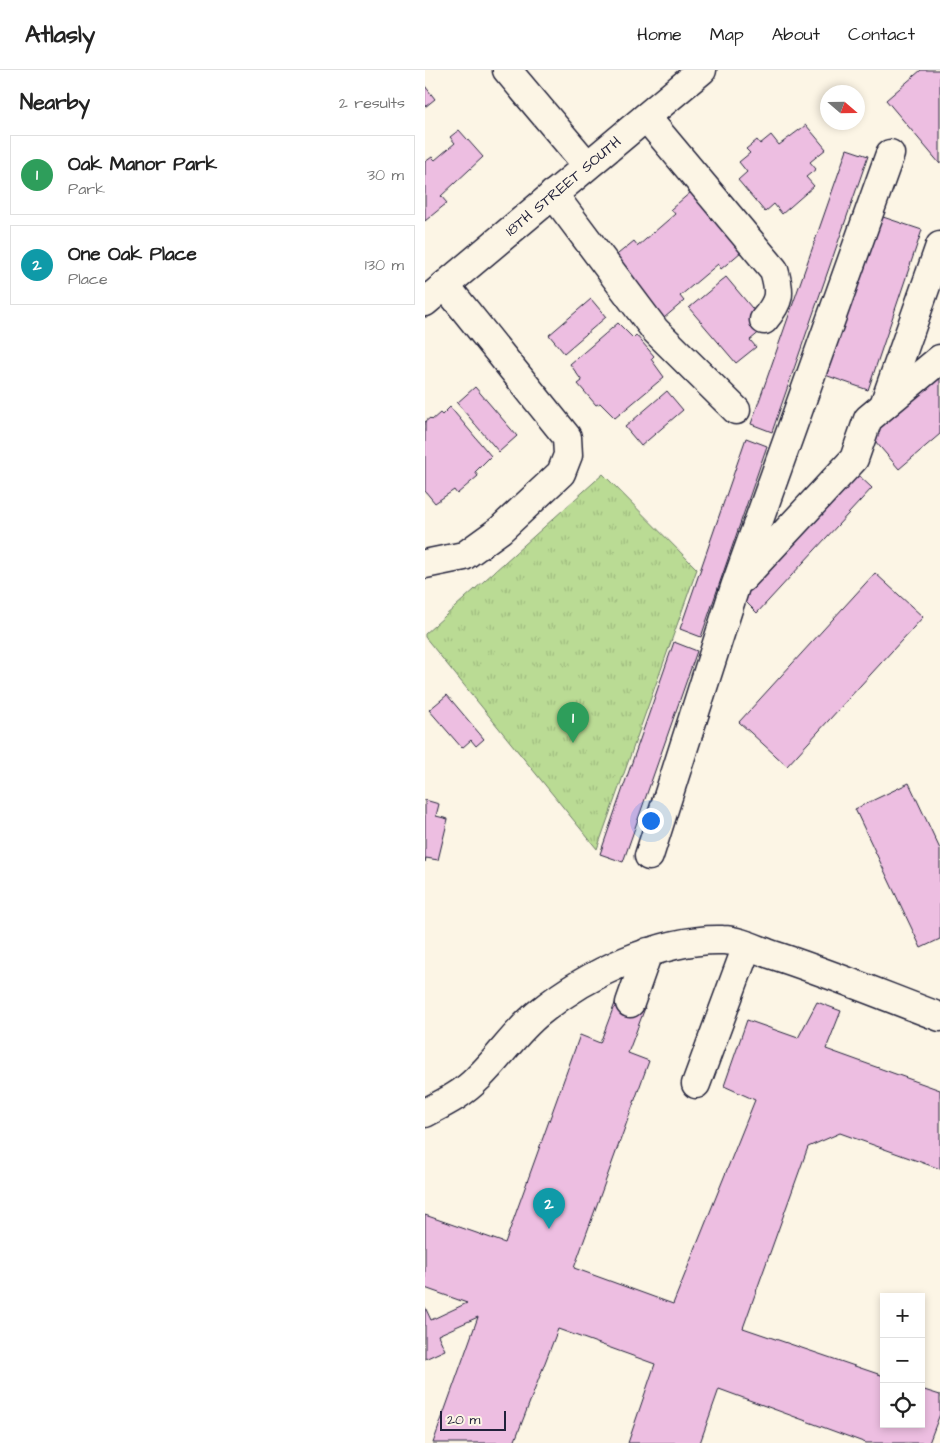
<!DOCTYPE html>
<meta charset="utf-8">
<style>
body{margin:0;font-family:"Architects Daughter",sans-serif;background:#f6f6f6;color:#222}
.controls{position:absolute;right:15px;bottom:15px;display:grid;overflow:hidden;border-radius:0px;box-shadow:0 2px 8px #0003}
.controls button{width:45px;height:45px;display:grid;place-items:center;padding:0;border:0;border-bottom:1px solid #e0e0e0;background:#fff;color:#222;font:25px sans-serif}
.compass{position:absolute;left:395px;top:15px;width:45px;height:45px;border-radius:50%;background:#fff;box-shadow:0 2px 8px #0003;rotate:110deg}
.scale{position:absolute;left:15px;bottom:12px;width:66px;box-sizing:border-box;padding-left:5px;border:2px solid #22223b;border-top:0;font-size:14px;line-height:18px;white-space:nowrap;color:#22223b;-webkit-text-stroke:4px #fcf5e5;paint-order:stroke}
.you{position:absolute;left:225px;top:750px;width:18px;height:18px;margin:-12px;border:4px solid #fff;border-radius:50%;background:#1a73e8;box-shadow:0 0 0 8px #1a73e833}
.badge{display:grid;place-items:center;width:32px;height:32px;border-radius:50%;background:#22223b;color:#fff;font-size:16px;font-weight:700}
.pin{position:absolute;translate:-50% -41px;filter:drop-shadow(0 1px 2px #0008)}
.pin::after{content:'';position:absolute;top:26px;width:18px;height:15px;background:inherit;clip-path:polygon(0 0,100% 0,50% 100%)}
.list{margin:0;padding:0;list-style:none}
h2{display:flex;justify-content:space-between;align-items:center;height:65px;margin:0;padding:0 20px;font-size:21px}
h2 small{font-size:16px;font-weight:400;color:#767676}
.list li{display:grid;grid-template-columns:32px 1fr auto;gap:15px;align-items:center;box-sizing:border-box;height:80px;margin:0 10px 10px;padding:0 10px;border:1px solid #e0e0e0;border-radius:0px}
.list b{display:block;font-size:19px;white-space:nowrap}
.list p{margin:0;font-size:16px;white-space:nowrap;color:#767676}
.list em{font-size:16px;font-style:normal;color:#767676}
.icon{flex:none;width:28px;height:28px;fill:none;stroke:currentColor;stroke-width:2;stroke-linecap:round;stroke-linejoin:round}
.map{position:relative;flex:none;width:515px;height:1373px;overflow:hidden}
header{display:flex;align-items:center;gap:30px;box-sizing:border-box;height:70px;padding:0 25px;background:#fff;border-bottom:1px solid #e0e0e0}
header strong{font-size:24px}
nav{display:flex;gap:28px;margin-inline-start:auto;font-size:18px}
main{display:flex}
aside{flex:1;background:#fff}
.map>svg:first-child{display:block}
</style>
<header>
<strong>Atlasly</strong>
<nav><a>Home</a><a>Map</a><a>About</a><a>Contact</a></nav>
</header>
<main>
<aside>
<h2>Nearby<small>2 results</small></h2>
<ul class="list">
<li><span class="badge" style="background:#2e9e5b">1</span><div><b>Oak Manor Park</b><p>Park</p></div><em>30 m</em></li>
<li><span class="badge" style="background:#0f9aa8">2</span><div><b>One Oak Place</b><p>Place</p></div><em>130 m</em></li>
</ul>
</aside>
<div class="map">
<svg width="515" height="1373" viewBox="0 0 515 1373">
<defs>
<pattern id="park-tufts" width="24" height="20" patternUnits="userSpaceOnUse" patternTransform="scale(1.25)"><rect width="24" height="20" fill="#badb94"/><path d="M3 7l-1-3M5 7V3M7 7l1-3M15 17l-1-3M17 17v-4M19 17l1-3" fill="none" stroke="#a0bc80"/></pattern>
</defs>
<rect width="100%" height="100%" fill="#fcf5e5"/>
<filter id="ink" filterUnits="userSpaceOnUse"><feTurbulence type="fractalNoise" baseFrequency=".02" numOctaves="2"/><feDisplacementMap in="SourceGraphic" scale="10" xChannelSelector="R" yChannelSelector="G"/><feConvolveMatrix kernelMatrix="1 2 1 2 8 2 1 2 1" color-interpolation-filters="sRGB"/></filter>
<g filter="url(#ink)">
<polygon fill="url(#park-tufts)" stroke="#6e7e68" points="178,404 272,499 172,779 0,567 0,564"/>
<g fill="#edbee1" stroke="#22223b">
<polygon points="496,0 515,0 515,94 461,30"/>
<polygon points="0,16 10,29 0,37"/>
<polygon points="381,55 401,79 385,92 391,99 381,107 389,116 357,144 349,134 340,142 313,110 322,102 314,92 325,83 321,79 332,70 335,74 346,65 354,75"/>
<polygon points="34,60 58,87 16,126 22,133 0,151 0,92 7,87 10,90 30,73 25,67"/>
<polygon points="422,79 443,86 347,362 326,354"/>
<polygon points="266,122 316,182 296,199 293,194 255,226 259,231 239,248 188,188 209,171 213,176 250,144 246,139"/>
<polygon points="455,146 497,160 443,320 400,305"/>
<polygon points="301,207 342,256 325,270 331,277 311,293 264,238"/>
<polygon points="166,229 181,247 139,283 124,265"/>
<polygon points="193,253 208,268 211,265 229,286 226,289 239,307 190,348 175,333 171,335 153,314 157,311 145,294"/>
<polygon points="515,303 515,364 474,399 444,364"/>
<polygon points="50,317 92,366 74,382 32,333"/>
<polygon points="242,321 258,340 216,376 200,357"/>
<polygon points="25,337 66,386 50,402 53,406 32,424 29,420 10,433 0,421 0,352 5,348 7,350 15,343 17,345"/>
<polygon points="321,368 342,376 276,567 255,559"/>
<polygon points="430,402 447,418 332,543 316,527"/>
<polygon points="450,503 498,547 362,696 314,652"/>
<polygon points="249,572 272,581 198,792 175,784"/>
<polygon points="22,625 59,669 51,676 46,670 37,678 4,640"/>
<polygon points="484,713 515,779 515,869 496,878 430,739"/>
<polygon points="0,730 14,734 11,746 23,749 13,790 1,788 0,792"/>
<polygon points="192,928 220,938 203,983 224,991 149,1198 248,1234 330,1030 299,1016 322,950 373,968 392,932 416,941 401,979 515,1020 515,1099 415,1063 383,1077 318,1258 459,1306 459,1354 496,1354 496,1319 515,1325 515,1344 504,1373 441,1373 294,1319 275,1373 203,1373 230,1294 133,1259 89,1373 8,1373 53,1247 13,1265 20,1280 0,1289 0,1237 6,1250 42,1233 0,1218 0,1145 80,1173 155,965 175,973"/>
</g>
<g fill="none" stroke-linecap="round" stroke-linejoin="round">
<defs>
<g id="minor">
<polyline points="82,0 162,95"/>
<path d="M221 47 349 200C356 224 355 231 339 250"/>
<polyline points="128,124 230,260 311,340"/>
<polyline points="0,232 277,0"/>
<polyline points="459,335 515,176"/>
<polyline points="0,494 39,486 75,460 136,403 143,385 142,367 20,215"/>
<polyline points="318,508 429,389 443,349 515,289"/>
<polyline points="224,786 310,517 465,84"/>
<polyline points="205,933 223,882"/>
<polyline points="271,1014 322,876"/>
<path d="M0 1043C19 1033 38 1024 53 1008 75 987 91 961 115 942 162 904 236 868 298 870 313 870 331 879 345 884 402 902 459 926 515 947"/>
</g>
</defs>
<use href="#minor" stroke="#22223b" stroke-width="31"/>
<use href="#minor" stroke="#fcf5e5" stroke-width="28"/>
</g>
</g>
<g text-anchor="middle" stroke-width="4.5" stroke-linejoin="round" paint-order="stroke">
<g font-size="15" fill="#22223b" stroke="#fcf5e5">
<text transform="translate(138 116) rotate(-40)" y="5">18TH STREET SOUTH</text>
</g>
</g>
</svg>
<div class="controls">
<button>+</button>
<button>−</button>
<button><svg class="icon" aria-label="locate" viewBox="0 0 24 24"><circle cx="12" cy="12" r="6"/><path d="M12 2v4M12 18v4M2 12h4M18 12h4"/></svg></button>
</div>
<svg class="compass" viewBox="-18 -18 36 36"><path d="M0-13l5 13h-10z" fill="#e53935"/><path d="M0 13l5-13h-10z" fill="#767676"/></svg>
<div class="scale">20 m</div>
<div class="you"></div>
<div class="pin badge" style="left:148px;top:673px;background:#2e9e5b">1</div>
<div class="pin badge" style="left:124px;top:1159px;background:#0f9aa8">2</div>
</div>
</main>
